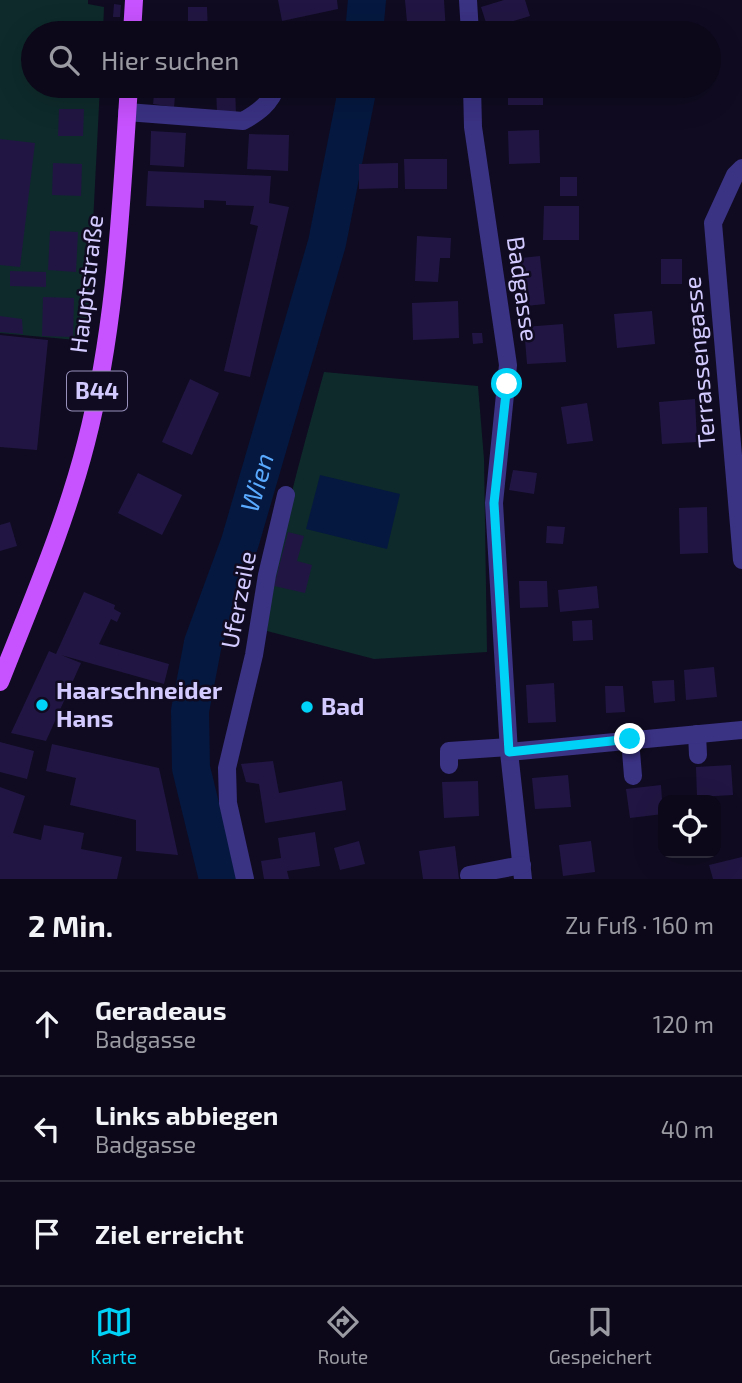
<!DOCTYPE html>
<html lang="de">
<meta charset="utf-8">
<style>
body{margin:0;font-family:"Exo 2",sans-serif;background:#1a1626;color:#f1f3f6}
.controls{position:absolute;right:21px;bottom:21px;display:grid;overflow:hidden;border-radius:14px;box-shadow:0 7px 28px #0002}
.controls button{width:63px;height:63px;display:grid;place-items:center;padding:0;border:0;border-bottom:2px solid #2c2938;background:#0c0819;color:#f1f3f6;font:35px sans-serif}
.stop{position:absolute;width:21px;height:21px;margin:-16px;border:5px solid #00d1f6;border-radius:50%;background:#fff}
.stop.end{background:#00d1f6;border-color:#fff;box-shadow:0 2px 7px #0008}
.list{margin:0;padding:0;list-style:none}
h2{display:flex;justify-content:space-between;align-items:center;height:91px;margin:0;padding:0 28px;font-size:30px}
h2 small{font-size:23px;font-weight:400;color:#9a9aa2}
.list li{display:grid;grid-template-columns:46px 1fr auto;gap:21px;align-items:center;box-sizing:border-box;height:105px;padding:0 28px;border-top:2px solid #2c2938}
.list b{display:block;font-size:26px;white-space:nowrap}
.list p{margin:0;font-size:23px;white-space:nowrap;color:#9a9aa2}
.list em{font-size:23px;font-style:normal;color:#9a9aa2}
.icon{flex:none;width:38px;height:38px;fill:none;stroke:currentColor;stroke-width:2;stroke-linecap:round;stroke-linejoin:round}
.map{position:relative;flex:none;width:742px;height:879px;overflow:hidden}
.search{position:absolute;background:#0c0819;box-shadow:0 7px 28px #0002;left:21px;right:21px;top:21px;height:77px;display:flex;align-items:center;gap:18px;box-sizing:border-box;padding:0 24px;border-radius:38px;color:#9a9aa2;font-size:26px}
.sheet{height:406px;background:#0c0819}
nav{display:flex;justify-content:space-around;align-items:center;box-sizing:border-box;height:98px;border-top:2px solid #2c2938;background:#0c0819;font-size:19px;color:#9a9aa2}
nav a{display:grid;justify-items:center;gap:4px}
nav .on{color:#00d1f6}
.map>svg:first-child{display:block}
</style>
<div class="map">
<svg width="742" height="879" viewBox="0 0 742 879">
<rect width="100%" height="100%" fill="#100b21"/>
<g fill="#0e2a2b">
<polygon points="0,0 88,0 88,4 104,7 103,33 33,33 33,86 100,86 87,341 0,333"/>
<path d="M324 372 478 386 484 459 487 652 374 659 267 631C275 543 301 457 324 372Z"/>
</g>
<polygon fill="#05183f" points="320,475 400,494 387,549 306,529"/>
<g fill="none" stroke-linecap="round" stroke-linejoin="round">
<g stroke="#05183f" stroke-width="38">
<polyline points="364,33 367,0"/>
<path id="s1" d="M218 879 191 768 190 711 203 643 240 542 327 243 358 86"/>
</g>
</g>
<g fill="#211643">
<polygon points="278,0 337,0 338,9 282,21"/>
<polygon points="405,0 444,0 446,32 408,33"/>
<polygon points="504,0 525,0 530,16 488,29 481,7"/>
<polygon points="114,4 121,5 120,17 113,17"/>
<polygon points="188,7 207,7 208,33 188,33"/>
<polygon points="155,86 176,86 174,107 153,104"/>
<polygon points="186,86 207,86 206,90 186,88"/>
<polygon points="216,86 235,86 236,114 217,114"/>
<rect x="508" y="86" width="35" height="19"/>
<polygon points="59,109 84,109 83,136 58,136"/>
<polygon points="539,130 540,163 509,164 508,131"/>
<polygon points="151,131 186,133 184,167 150,165"/>
<polygon points="249,134 289,135 288,171 247,169"/>
<polygon points="0,139 35,143 20,267 0,265"/>
<polygon points="404,159 447,159 447,189 405,189"/>
<polygon points="53,163 82,164 81,196 52,195"/>
<polygon points="398,163 398,188 359,189 359,164"/>
<polygon points="148,171 271,176 269,203 289,207 250,377 224,371 258,226 250,224 254,206 226,205 226,201 204,200 204,208 146,206"/>
<rect x="560" y="177" width="17" height="19"/>
<polygon points="544,206 579,206 579,240 543,240"/>
<polygon points="50,231 78,232 76,272 48,270"/>
<polygon points="417,236 451,238 450,258 440,258 438,282 415,281"/>
<polygon points="540,256 545,304 526,306 521,258"/>
<rect x="661" y="259" width="21" height="25"/>
<polygon points="10,271 46,272 46,287 10,286"/>
<polygon points="43,297 74,298 73,337 42,336"/>
<polygon points="458,301 459,338 413,340 412,303"/>
<polygon points="652,311 655,344 617,348 614,314"/>
<polygon points="0,316 22,319 23,334 0,332"/>
<polygon points="563,324 566,362 527,364 524,327"/>
<polygon points="472,333 482,333 483,343 473,344"/>
<polygon points="0,335 48,340 37,450 0,447"/>
<polygon points="190,379 219,393 192,455 162,442"/>
<polygon points="695,399 697,442 662,444 659,402"/>
<polygon points="587,403 593,441 567,444 561,407"/>
<polygon points="513,470 537,473 534,494 509,490"/>
<polygon points="138,473 182,495 162,535 118,513"/>
<polygon points="707,507 708,553 680,554 679,508"/>
<polygon points="10,522 17,546 0,551 0,525"/>
<polygon points="547,526 565,527 563,544 546,543"/>
<polygon points="288,532 304,536 297,561 312,565 305,593 274,586"/>
<polygon points="519,581 547,581 548,607 520,608"/>
<polygon points="597,586 599,608 560,612 558,590"/>
<polygon points="84,592 115,605 114,609 121,613 117,622 111,619 99,644 169,664 164,684 61,655 81,663 46,741 11,733 49,651 56,654"/>
<polygon points="592,620 593,640 573,641 572,621"/>
<polygon points="714,667 717,697 686,700 684,670"/>
<polygon points="674,680 675,701 654,703 652,681"/>
<polygon points="554,683 556,722 528,723 526,685"/>
<polygon points="605,686 623,686 625,712 606,713"/>
<polygon points="0,742 34,751 27,779 0,772"/>
<polygon points="52,744 159,768 178,855 136,851 136,820 70,805 76,778 46,771"/>
<polygon points="273,761 279,793 342,781 346,810 265,823 259,784 246,782 241,764"/>
<polygon points="731,765 733,795 697,797 696,767"/>
<polygon points="568,775 571,807 535,809 532,778"/>
<polygon points="478,781 479,816 444,818 442,782"/>
<polygon points="661,785 663,814 630,818 626,789"/>
<polygon points="0,787 25,796 13,833 41,840 44,825 84,833 81,849 122,857 117,879 0,879"/>
<polygon points="315,832 320,866 287,871 289,879 264,879 261,861 281,858 278,838"/>
<polygon points="359,841 365,864 340,870 334,848"/>
<polygon points="591,841 595,872 563,876 559,845"/>
<polygon points="455,846 459,879 423,879 419,851"/>
<polygon points="742,857 742,879 713,879 709,865"/>
</g>
<g fill="none" stroke-linecap="round" stroke-linejoin="round">
<g stroke="#3a3283" stroke-width="18">
<polyline points="468,0 470,33"/>
<polyline points="472,86 473,127 508,365 494,503 509,752 523,879"/>
<path d="M127 112 243 121C257 113 272 103 276 86"/>
<polyline points="742,168 735,175 713,223 742,560"/>
<polyline points="697,734 698,755"/>
<polyline points="630,739 633,776"/>
<polyline points="509,752 742,730"/>
<polyline points="449,765 449,751 509,747"/>
<polyline points="469,875 522,865"/>
<polyline points="245,879 228,803 227,768 254,655 267,575 286,495"/>
</g>
<g stroke="#c752ff" stroke-width="18">
<polyline points="132,33 134,0"/>
<path d="M0 682C31 603 65 525 86 443 116 327 121 205 129 86"/>
</g>
</g>
<g fill="none" stroke-linecap="round" stroke-linejoin="round">
<polyline stroke="#00d1f6" stroke-width="9" points="507,384 494,503 509,752 630,739"/>
</g>
<g fill="#00d1f6" stroke="#100b21" stroke-width="2.5">
<circle cx="42" cy="705" r="7"/>
<circle cx="307" cy="707" r="7"/>
</g>
<g text-anchor="middle" stroke-width="5" stroke-linejoin="round" paint-order="stroke">
<rect fill="#100b21" stroke="#9891bc" stroke-width="2" x="67" y="371.5" width="60" height="39" rx="5"/>
<g font-size="23" font-weight="bold" fill="#d3cbff">
<text x="97" y="399">B44</text>
</g>
<g font-size="24" fill="#d3cbff" stroke="#100b21">
<text transform="translate(87 284) rotate(-83)" y="8">Hauptstraße</text>
<text transform="translate(522 289) rotate(82)" y="8">Badgasse</text>
<text transform="translate(700 362) rotate(-95)" y="8">Terrassengasse</text>
<text transform="translate(239 600) rotate(-79)" y="8">Uferzeile</text>
</g>
<g font-size="24" font-weight="bold" fill="#d3cbff" stroke="#100b21" text-anchor="start">
<text x="56" y="699">Haarschneider<tspan x="56" dy="28">Hans</tspan></text>
<text x="321" y="715">Bad</text>
</g>
<g font-size="26" font-style="italic" fill="#59aaff" stroke="#100b21">
<text dy="9" stroke="none"><textPath href="#s1" startOffset="410">Wien</textPath></text>
</g>
</g>
</svg>
<div class="controls">
<button><svg class="icon" aria-label="locate" viewBox="0 0 24 24"><circle cx="12" cy="12" r="6"/><path d="M12 2v4M12 18v4M2 12h4M18 12h4"/></svg></button>
</div>
<div class="stop" style="left:507px;top:384px"></div>
<div class="stop end" style="left:630px;top:739px"></div>
<div class="search"><svg class="icon" aria-label="search" viewBox="0 0 24 24"><circle cx="10" cy="10" r="6"/><path d="M15 15l6 6"/></svg>Hier suchen</div>
</div>
<section class="sheet">
<h2>2 Min.<small>Zu Fuß · 160 m</small></h2>
<ul class="list">
<li><svg class="icon" aria-label="ahead" viewBox="0 0 24 24"><path d="M12 20V5M6 11l6-6 6 6"/></svg><div><b>Geradeaus</b><p>Badgasse</p></div><em>120 m</em></li>
<li><svg class="icon" aria-label="left" viewBox="0 0 24 24"><path d="M17 20v-9H6M10 6l-5 5 5 5"/></svg><div><b>Links abbiegen</b><p>Badgasse</p></div><em>40 m</em></li>
<li><svg class="icon" aria-label="arrive" viewBox="0 0 24 24"><path d="M6 21V4h12l-3 4 3 4H6"/></svg><div><b>Ziel erreicht</b></div></li>
</ul>
</section>
<nav>
<a class="on"><svg class="icon" aria-label="map" viewBox="0 0 24 24"><path d="M3 6l6-2 6 2 6-2v14l-6 2-6-2-6 2zM9 4v14M15 6v14"/></svg>Karte</a>
<a><svg class="icon" aria-label="directions" viewBox="0 0 24 24"><path d="M12 3l9 9-9 9-9-9zM9 14v-3h6M13 9l2 2-2 2"/></svg>Route</a>
<a><svg class="icon" aria-label="saved" viewBox="0 0 24 24"><path d="M7 4h10v16l-5-4-5 4z"/></svg>Gespeichert</a>
</nav>
